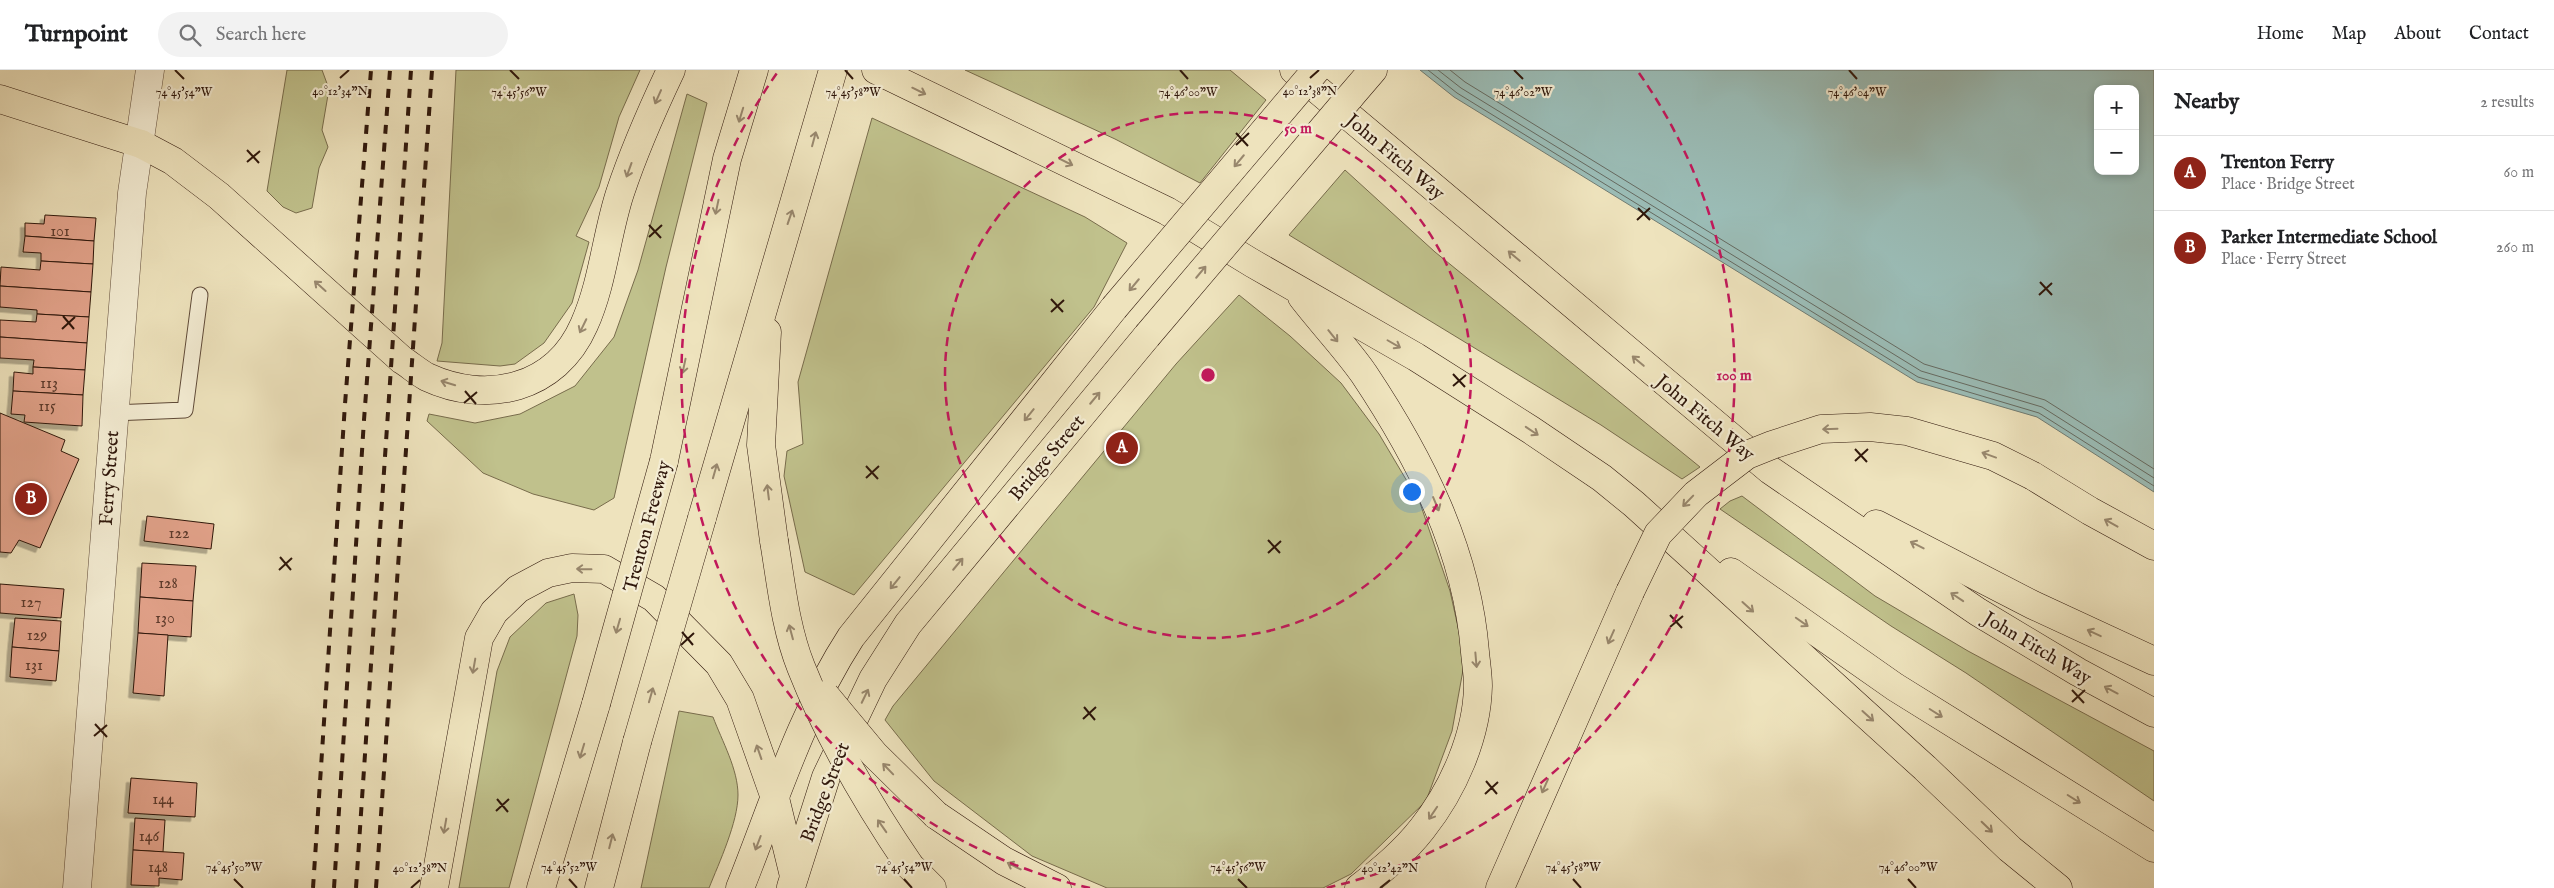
<!DOCTYPE html>
<meta charset="utf-8">
<style>
body{margin:0;font-family:"IM FELL English",serif;background:#f2f2f2;color:#202124}
.controls{position:absolute;right:15px;top:15px;display:grid;overflow:hidden;border-radius:10px;box-shadow:0 2px 8px #0003}
.controls button{width:45px;height:45px;display:grid;place-items:center;padding:0;border:0;border-bottom:1px solid #e0e0e0;background:#fff;color:#202124;font:25px sans-serif}
.you{position:absolute;left:1411px;top:421px;width:18px;height:18px;margin:-12px;border:4px solid #fff;border-radius:50%;background:#1a73e8;box-shadow:0 0 0 8px #1a73e833}
.badge{display:grid;place-items:center;width:32px;height:32px;border-radius:50%;background:#8f2418;color:#fff;font-size:16px;font-weight:700}
.pin{position:absolute;translate:-50% -50%;border:2px solid #fff;box-shadow:0 1px 5px #0006}
.list{margin:0;padding:0;list-style:none}
h2{display:flex;justify-content:space-between;align-items:center;height:65px;margin:0;padding:0 20px;font-size:21px}
h2 small{font-size:16px;font-weight:400;color:#757577}
.list li{display:grid;grid-template-columns:32px 1fr auto;gap:15px;align-items:center;box-sizing:border-box;height:75px;padding:0 20px;border-top:1px solid #e0e0e0}
.list b{display:block;font-size:19px;white-space:nowrap}
.list p{margin:0;font-size:16px;white-space:nowrap;color:#757577}
.list em{font-size:16px;font-style:normal;color:#757577}
.icon{flex:none;width:28px;height:28px;fill:none;stroke:currentColor;stroke-width:2;stroke-linecap:round;stroke-linejoin:round}
.map{position:relative;flex:none;width:2154px;height:818px;overflow:hidden}
header{display:flex;align-items:center;gap:30px;box-sizing:border-box;height:70px;padding:0 25px;background:#fff;border-bottom:1px solid #e0e0e0}
header strong{font-size:24px}
nav{display:flex;gap:28px;margin-inline-start:auto;font-size:18px}
.search{width:350px;height:45px;background:#f2f2f2;display:flex;align-items:center;gap:12px;box-sizing:border-box;padding:0 18px;border-radius:28px;color:#757577;font-size:19px}
main{display:flex}
aside{flex:1;background:#fff}
.map>svg:first-child{display:block}
</style>
<header>
<strong>Turnpoint</strong>
<div class="search"><svg class="icon" aria-label="search" viewBox="0 0 24 24"><circle cx="10" cy="10" r="6"/><path d="M15 15l6 6"/></svg>Search here</div>
<nav><a>Home</a><a>Map</a><a>About</a><a>Contact</a></nav>
</header>
<main>
<div class="map">
<svg width="2154" height="818" viewBox="0 0 2154 818">
<defs>
<filter id="shadow"><feDropShadow dx="-4.5" dy="4.5" stdDeviation="0" flood-color="#0004"/></filter>
</defs>
<rect width="100%" height="100%" fill="#eee3bd"/>
<filter id="stains"><feTurbulence type="fractalNoise" baseFrequency=".004" numOctaves="4"/><feColorMatrix values="0 0 0 0 .2 0 0 0 0 .09 0 0 0 0 .02 0 0 0 .5 -.17"/></filter>
<radialGradient id="worn" r=".72"><stop offset=".6" stop-color="#630" stop-opacity="0"/><stop offset="1" stop-color="#630" stop-opacity=".3"/></radialGradient>
<g fill="#c0c18c" stroke="#786c4c">
<polygon points="287,0 322,0 329,19 322,60 328,77 319,98 312,138 296,143 283,137 267,121"/>
<polygon points="456,0 640,0 619,47 599,117 576,166 589,172 572,233 544,273 515,294 500,296 437,291 442,273"/>
<polygon points="965,0 1230,0 1266,30 1200,113 1115,69"/>
<polygon points="687,24 707,33 666,197 614,428 594,440 533,424 483,403 427,351 429,344 475,353 520,344 575,316 614,267 638,200"/>
<polygon points="872,48 1085,147 1127,173 1094,237 854,525 805,502 784,406 787,381 803,374 798,312"/>
<polygon points="1345,100 1435,182 1700,397 1682,409 1601,355 1289,165"/>
<polygon points="1239,225 1290,266 1341,313 1379,364 1420,433 1450,521 1465,589 1452,661 1426,731 1351,804 1323,818 1107,818 1032,786 934,711 885,650 893,636 1176,294"/>
<polygon points="1742,426 1875,526 1968,581 2154,681 2154,731 1966,603 1891,556 1720,439 1730,431"/>
<polygon points="574,524 578,545 577,566 509,818 459,818 497,601 510,567 546,533"/>
<path d="M679 641 713 647C722 671 738 699 738 725 738 752 719 793 709 818H641Z"/>
</g>
<path fill="#9bbdb7" stroke="#707b72" fill-rule="evenodd" d="M1420 0H2154V422L2037 347 1917 312 1454 27ZM2098 19H2135V101H2098Z"/>
<g fill="none" stroke-linecap="round" stroke-linejoin="round">
<g stroke="#656a61" stroke-width="1">
<polyline points="1428,0 1457,23 1918,307 2039,343 2154,416"/>
<polyline points="1438,0 1461,18 1921,301 2042,337 2154,408"/>
<polyline points="1450,0 1465,12 1924,294 2045,330 2154,399"/>
</g>
</g>
<g fill="#e2a28a" stroke="#2f170b" filter="url(#shadow)">
<polygon points="45,145 96,148 94,171 25,166 25,153 44,154"/>
<polygon points="25,166 94,171 93,194 41,191 41,183 23,182"/>
<polygon points="41,191 93,194 91,222 0,216 1,197 40,200"/>
<polygon points="0,216 91,222 89,247 37,244 37,240 0,237"/>
<polygon points="37,244 89,247 87,273 0,267 0,250 36,252"/>
<polygon points="0,267 87,273 85,300 33,297 34,290 0,288"/>
<polygon points="33,297 85,300 83,325 13,321 14,302 33,304"/>
<polygon points="13,321 83,325 82,356 24,352 25,345 11,344"/>
<polygon points="0,343 65,370 61,381 79,389 40,478 19,470 11,483 0,482"/>
<polygon points="147,446 214,454 211,479 144,471"/>
<polygon points="142,493 196,496 193,531 140,527"/>
<polygon points="0,514 64,519 61,548 0,543"/>
<polygon points="140,527 193,531 191,567 138,563"/>
<polygon points="15,548 61,551 59,581 12,577"/>
<polygon points="138,563 168,565 164,626 133,623"/>
<polygon points="12,577 59,581 56,611 10,607"/>
<polygon points="131,708 197,713 195,747 128,743"/>
<polygon points="135,748 165,750 163,782 133,780"/>
<polygon points="133,780 184,783 182,810 159,808 159,816 131,815"/>
</g>
<g fill="none" stroke-linecap="round" stroke-linejoin="round">
<defs>
<polyline id="service" points="113,343 185,340 200,225"/>
<polyline id="minor" points="77,818 132,123 150,0"/>
<g id="primary">
<polyline points="1349,28 1373,0"/>
<polyline points="791,817 826,707 873,609 908,554 1147,266"/>
<path d="M740 818C774 733 801 644 851 567L1114 238"/>
</g>
<polyline id="trunk" points="0,29 141,74"/>
<g id="motorway">
<polyline points="876,0 1167,141 1252,193 1416,287 1531,360 1602,408 1634,434 1925,698 2010,779 2058,818"/>
<polyline points="1294,0 1770,400 1978,542 2078,602 2154,643"/>
<path d="M141 74 173 91 219 126 402 290C410 295 418 302 427 307 487 335 556 319 584 255 603 213 606 166 620 123 634 81 652 40 671 0"/>
<path d="M1302 227C1322 253 1345 277 1364 304 1420 388 1467 480 1475 582 1476 593 1478 605 1478 616 1477 666 1453 720 1422 759 1404 782 1382 800 1359 818"/>
<polyline points="767,262 761,375 774,471"/>
<polyline points="664,391 727,89 754,0"/>
<polyline points="2033,406 2090,441 2154,476"/>
<polyline points="702,448 833,0"/>
<polyline points="1876,454 2033,535 2154,591"/>
<polyline points="1731,502 1895,617 2154,778"/>
<polyline points="936,745 1004,791 1057,818"/>
<polyline points="910,796 932,818"/>
<polyline points="434,818 479,568 494,542 518,519 548,503 572,498 604,499 654,528 719,594 740,629 775,728 794,806"/>
<polyline points="541,818 596,634"/>
<polyline points="599,818 637,672"/>
<polyline points="1500,818 1630,522"/>
</g>
</defs>
<use href="#service" stroke="#5f4a38" stroke-width="17"/>
<use href="#minor" stroke="#5f4a38" stroke-width="29"/>
<use href="#primary" stroke="#2f170b" stroke-width="29"/>
<use href="#trunk" stroke="#2f170b" stroke-width="29"/>
<use href="#motorway" stroke="#2f170b" stroke-width="29"/>
<use href="#service" stroke="#f4edd4" stroke-width="15"/>
<use href="#minor" stroke="#f4edd4" stroke-width="28"/>
<use href="#primary" stroke="#eee3bd" stroke-width="28"/>
<use href="#trunk" stroke="#eee3bd" stroke-width="28"/>
<use href="#motorway" stroke="#eee3bd" stroke-width="28"/>
<g stroke="#2f170b" stroke-width="4" stroke-dasharray="9 9" stroke-linecap="butt">
<polyline points="313,818 345,334 371,0"/>
<polyline points="334,818 364,350 390,0"/>
<polyline points="356,818 411,0"/>
<polyline points="376,818 432,0"/>
</g>
<defs>
<g id="primary-bridge">
<polyline points="1114,238 1316,0"/>
<polyline points="1147,266 1349,28"/>
</g>
<g id="motorway-bridge">
<path d="M774 471C781 512 785 557 801 597 829 668 867 733 910 796"/>
<polyline points="1630,522 1658,464 1696,424 1747,385 1772,375 1821,359 1870,357 1907,361 1993,386 2033,406"/>
<polyline points="825,625 874,684 936,745"/>
<polyline points="596,634 664,391"/>
<polyline points="637,672 702,448"/>
</g>
</defs>
<use href="#primary-bridge" stroke="#2f170b" stroke-width="29" stroke-linecap="butt"/>
<use href="#motorway-bridge" stroke="#2f170b" stroke-width="29" stroke-linecap="butt"/>
<use href="#primary-bridge" stroke="#eee3bd" stroke-width="28"/>
<use href="#motorway-bridge" stroke="#eee3bd" stroke-width="28"/>
</g>
<defs><path id="oneway-shaft" d="M-6 0H5M1.5-3L5.5 0L1.5 3" fill="none" stroke-width="1.6" stroke-linecap="round" stroke-linejoin="round" transform="scale(1.25)"/></defs>
<g stroke="#98876d">
<use href="#oneway-shaft" transform="translate(919 21) rotate(26)"/>
<use href="#oneway-shaft" transform="translate(658 27) rotate(114)"/>
<use href="#oneway-shaft" transform="translate(741 45) rotate(107)"/>
<use href="#oneway-shaft" transform="translate(814 69) rotate(-75)"/>
<use href="#oneway-shaft" transform="translate(1239 91) rotate(130)"/>
<use href="#oneway-shaft" transform="translate(1066 92) rotate(26)"/>
<use href="#oneway-shaft" transform="translate(629 100) rotate(110)"/>
<use href="#oneway-shaft" transform="translate(717 137) rotate(102)"/>
<use href="#oneway-shaft" transform="translate(790 147) rotate(-71)"/>
<use href="#oneway-shaft" transform="translate(1514 186) rotate(-140)"/>
<use href="#oneway-shaft" transform="translate(1201 202) rotate(-50)"/>
<use href="#oneway-shaft" transform="translate(1134 215) rotate(130)"/>
<use href="#oneway-shaft" transform="translate(320 216) rotate(-138)"/>
<use href="#oneway-shaft" transform="translate(583 256) rotate(116)"/>
<use href="#oneway-shaft" transform="translate(1333 266) rotate(51)"/>
<use href="#oneway-shaft" transform="translate(1394 274) rotate(30)"/>
<use href="#oneway-shaft" transform="translate(1638 291) rotate(-140)"/>
<use href="#oneway-shaft" transform="translate(684 296) rotate(102)"/>
<use href="#oneway-shaft" transform="translate(448 313) rotate(-163)"/>
<use href="#oneway-shaft" transform="translate(1095 328) rotate(-50)"/>
<use href="#oneway-shaft" transform="translate(1029 345) rotate(129)"/>
<use href="#oneway-shaft" transform="translate(1830 359) rotate(178)"/>
<use href="#oneway-shaft" transform="translate(1532 361) rotate(34)"/>
<use href="#oneway-shaft" transform="translate(1989 385) rotate(-160)"/>
<use href="#oneway-shaft" transform="translate(715 401) rotate(-74)"/>
<use href="#oneway-shaft" transform="translate(768 422) rotate(-97)"/>
<use href="#oneway-shaft" transform="translate(1688 431) rotate(134)"/>
<use href="#oneway-shaft" transform="translate(1436 434) rotate(67)"/>
<use href="#oneway-shaft" transform="translate(2111 453) rotate(-151)"/>
<use href="#oneway-shaft" transform="translate(1917 475) rotate(-153)"/>
<use href="#oneway-shaft" transform="translate(958 494) rotate(-50)"/>
<use href="#oneway-shaft" transform="translate(584 499) rotate(-179)"/>
<use href="#oneway-shaft" transform="translate(895 513) rotate(129)"/>
<use href="#oneway-shaft" transform="translate(1957 527) rotate(-146)"/>
<use href="#oneway-shaft" transform="translate(1748 537) rotate(42)"/>
<use href="#oneway-shaft" transform="translate(1802 552) rotate(35)"/>
<use href="#oneway-shaft" transform="translate(618 556) rotate(106)"/>
<use href="#oneway-shaft" transform="translate(791 562) rotate(-105)"/>
<use href="#oneway-shaft" transform="translate(2094 563) rotate(-155)"/>
<use href="#oneway-shaft" transform="translate(1611 567) rotate(114)"/>
<use href="#oneway-shaft" transform="translate(1476 590) rotate(85)"/>
<use href="#oneway-shaft" transform="translate(474 596) rotate(100)"/>
<use href="#oneway-shaft" transform="translate(2111 620) rotate(-152)"/>
<use href="#oneway-shaft" transform="translate(651 625) rotate(-74)"/>
<use href="#oneway-shaft" transform="translate(865 626) rotate(-64)"/>
<use href="#oneway-shaft" transform="translate(1936 643) rotate(32)"/>
<use href="#oneway-shaft" transform="translate(1868 646) rotate(42)"/>
<use href="#oneway-shaft" transform="translate(582 681) rotate(107)"/>
<use href="#oneway-shaft" transform="translate(759 682) rotate(-109)"/>
<use href="#oneway-shaft" transform="translate(888 699) rotate(-134)"/>
<use href="#oneway-shaft" transform="translate(1545 716) rotate(114)"/>
<use href="#oneway-shaft" transform="translate(2074 729) rotate(32)"/>
<use href="#oneway-shaft" transform="translate(1433 743) rotate(124)"/>
<use href="#oneway-shaft" transform="translate(445 756) rotate(100)"/>
<use href="#oneway-shaft" transform="translate(882 756) rotate(-125)"/>
<use href="#oneway-shaft" transform="translate(1987 757) rotate(44)"/>
<use href="#oneway-shaft" transform="translate(611 771) rotate(-76)"/>
<use href="#oneway-shaft" transform="translate(758 773) rotate(111)"/>
<use href="#oneway-shaft" transform="translate(1014 796) rotate(-153)"/>
</g>
<path fill="none" stroke="#2f170b" stroke-width="2" d="M175 0 184 9M510 0 519 9M845 0 853 9M1180 0 1188 9M1514 0 1523 9M1849 0 1857 9M340 8 349 0M1310 8 1319 0M1236 63 1248 76M1236 75 1249 63M247 80 259 93M247 92 260 81M1638 138 1650 150M1637 150 1650 138M649 155 661 168M649 167 662 155M2040 212 2052 225M2039 225 2052 213M1051 229 1063 242M1051 242 1064 230M63 246 74 259M62 259 75 247M1453 304 1465 317M1453 316 1466 305M465 321 476 334M464 333 477 322M1855 379 1867 392M1855 391 1868 379M866 396 878 409M866 408 879 396M1268 470 1280 483M1268 483 1281 471M280 487 291 500M279 500 292 488M1670 545 1682 558M1670 557 1683 546M682 562 693 575M681 575 694 563M2072 620 2084 633M2072 632 2085 620M1084 637 1095 650M1083 649 1096 637M95 654 107 667M94 666 107 655M1486 711 1497 724M1485 724 1498 712M497 729 508 742M496 741 509 729M234 809 243 818M569 809 577 818M904 809 912 818M1238 809 1247 818M1573 809 1581 818M1908 809 1916 818M411 818 420 810M1380 818 1390 810"/>
<g fill="none" stroke="#c2185b" stroke-width="2.5" stroke-dasharray="9 6">
<circle cx="1208" cy="305" r="263"/>
<path d="M1090 818A526 526 0 0 1 777 3M1639 3A526 526 0 0 1 1326 818"/>
</g>
<g text-anchor="middle" stroke-width="4.5" stroke-linejoin="round" paint-order="stroke">
<g font-size="16" fill="#5c3a2b">
<text x="60" y="166">101</text>
<text x="49" y="318">113</text>
<text x="47" y="341">115</text>
<text x="179" y="468">122</text>
<text x="168" y="518">128</text>
<text x="31" y="537">127</text>
<text x="165" y="553">130</text>
<text x="37" y="570">129</text>
<text x="34" y="600">131</text>
<text x="163" y="734">144</text>
<text x="149" y="771">146</text>
<text x="158" y="802">148</text>
</g>
<g font-size="19" fill="#2f170b" stroke="#f4edd4">
<text transform="translate(1396 86) rotate(40)" y="7">John Fitch Way</text>
<text transform="translate(1706 347) rotate(40)" y="7">John Fitch Way</text>
<text transform="translate(1046 387) rotate(-50)" y="7">Bridge Street</text>
<text transform="translate(108 408) rotate(-86)" y="7">Ferry Street</text>
<text transform="translate(646 456) rotate(-75)" y="7">Trenton Freeway</text>
<text transform="translate(2038 577) rotate(31)" y="7">John Fitch Way</text>
<text transform="translate(824 722) rotate(-69)" y="7">Bridge Street</text>
</g>
</g>
<g font-size="12" text-anchor="middle" fill="#2f170b" stroke="#f4edd4" stroke-width="4.5" stroke-linejoin="round" paint-order="stroke">
<text x="340" y="25">40°12'34"N</text>
<text x="1310" y="25">40°12'38"N</text>
<text x="184" y="26">74°45'54"W</text>
<text x="519" y="26">74°45'56"W</text>
<text x="853" y="26">74°45'58"W</text>
<text x="1188" y="26">74°46'00"W</text>
<text x="1523" y="26">74°46'02"W</text>
<text x="1857" y="26">74°46'04"W</text>
<text x="234" y="801">74°45'50"W</text>
<text x="569" y="801">74°45'52"W</text>
<text x="904" y="801">74°45'54"W</text>
<text x="1238" y="801">74°45'56"W</text>
<text x="1573" y="801">74°45'58"W</text>
<text x="1908" y="801">74°46'00"W</text>
<text x="420" y="802">40°12'38"N</text>
<text x="1390" y="802">40°12'42"N</text>
</g>
<circle cx="1208" cy="305" r="8" fill="#c2185b" stroke="#f4edd4" stroke-width="2.5"/>
<g font-size="15" text-anchor="middle" font-weight="bold" fill="#c2185b" stroke="#f4edd4" stroke-width="4.5" stroke-linejoin="round" paint-order="stroke">
<text x="1298" y="63">50 m</text>
<text x="1734" y="310">100 m</text>
</g>
<rect width="100%" height="100%" filter="url(#stains)"/>
<rect width="100%" height="100%" fill="url(#worn)"/>
</svg>
<div class="controls">
<button>+</button>
<button>−</button>
</div>
<div class="you"></div>
<div class="pin badge" style="left:1122px;top:378px">A</div>
<div class="pin badge" style="left:31px;top:429px">B</div>
</div>
<aside>
<h2>Nearby<small>2 results</small></h2>
<ul class="list">
<li><span class="badge">A</span><div><b>Trenton Ferry</b><p>Place · Bridge Street</p></div><em>60 m</em></li>
<li><span class="badge">B</span><div><b>Parker Intermediate School</b><p>Place · Ferry Street</p></div><em>260 m</em></li>
</ul>
</aside>
</main>
